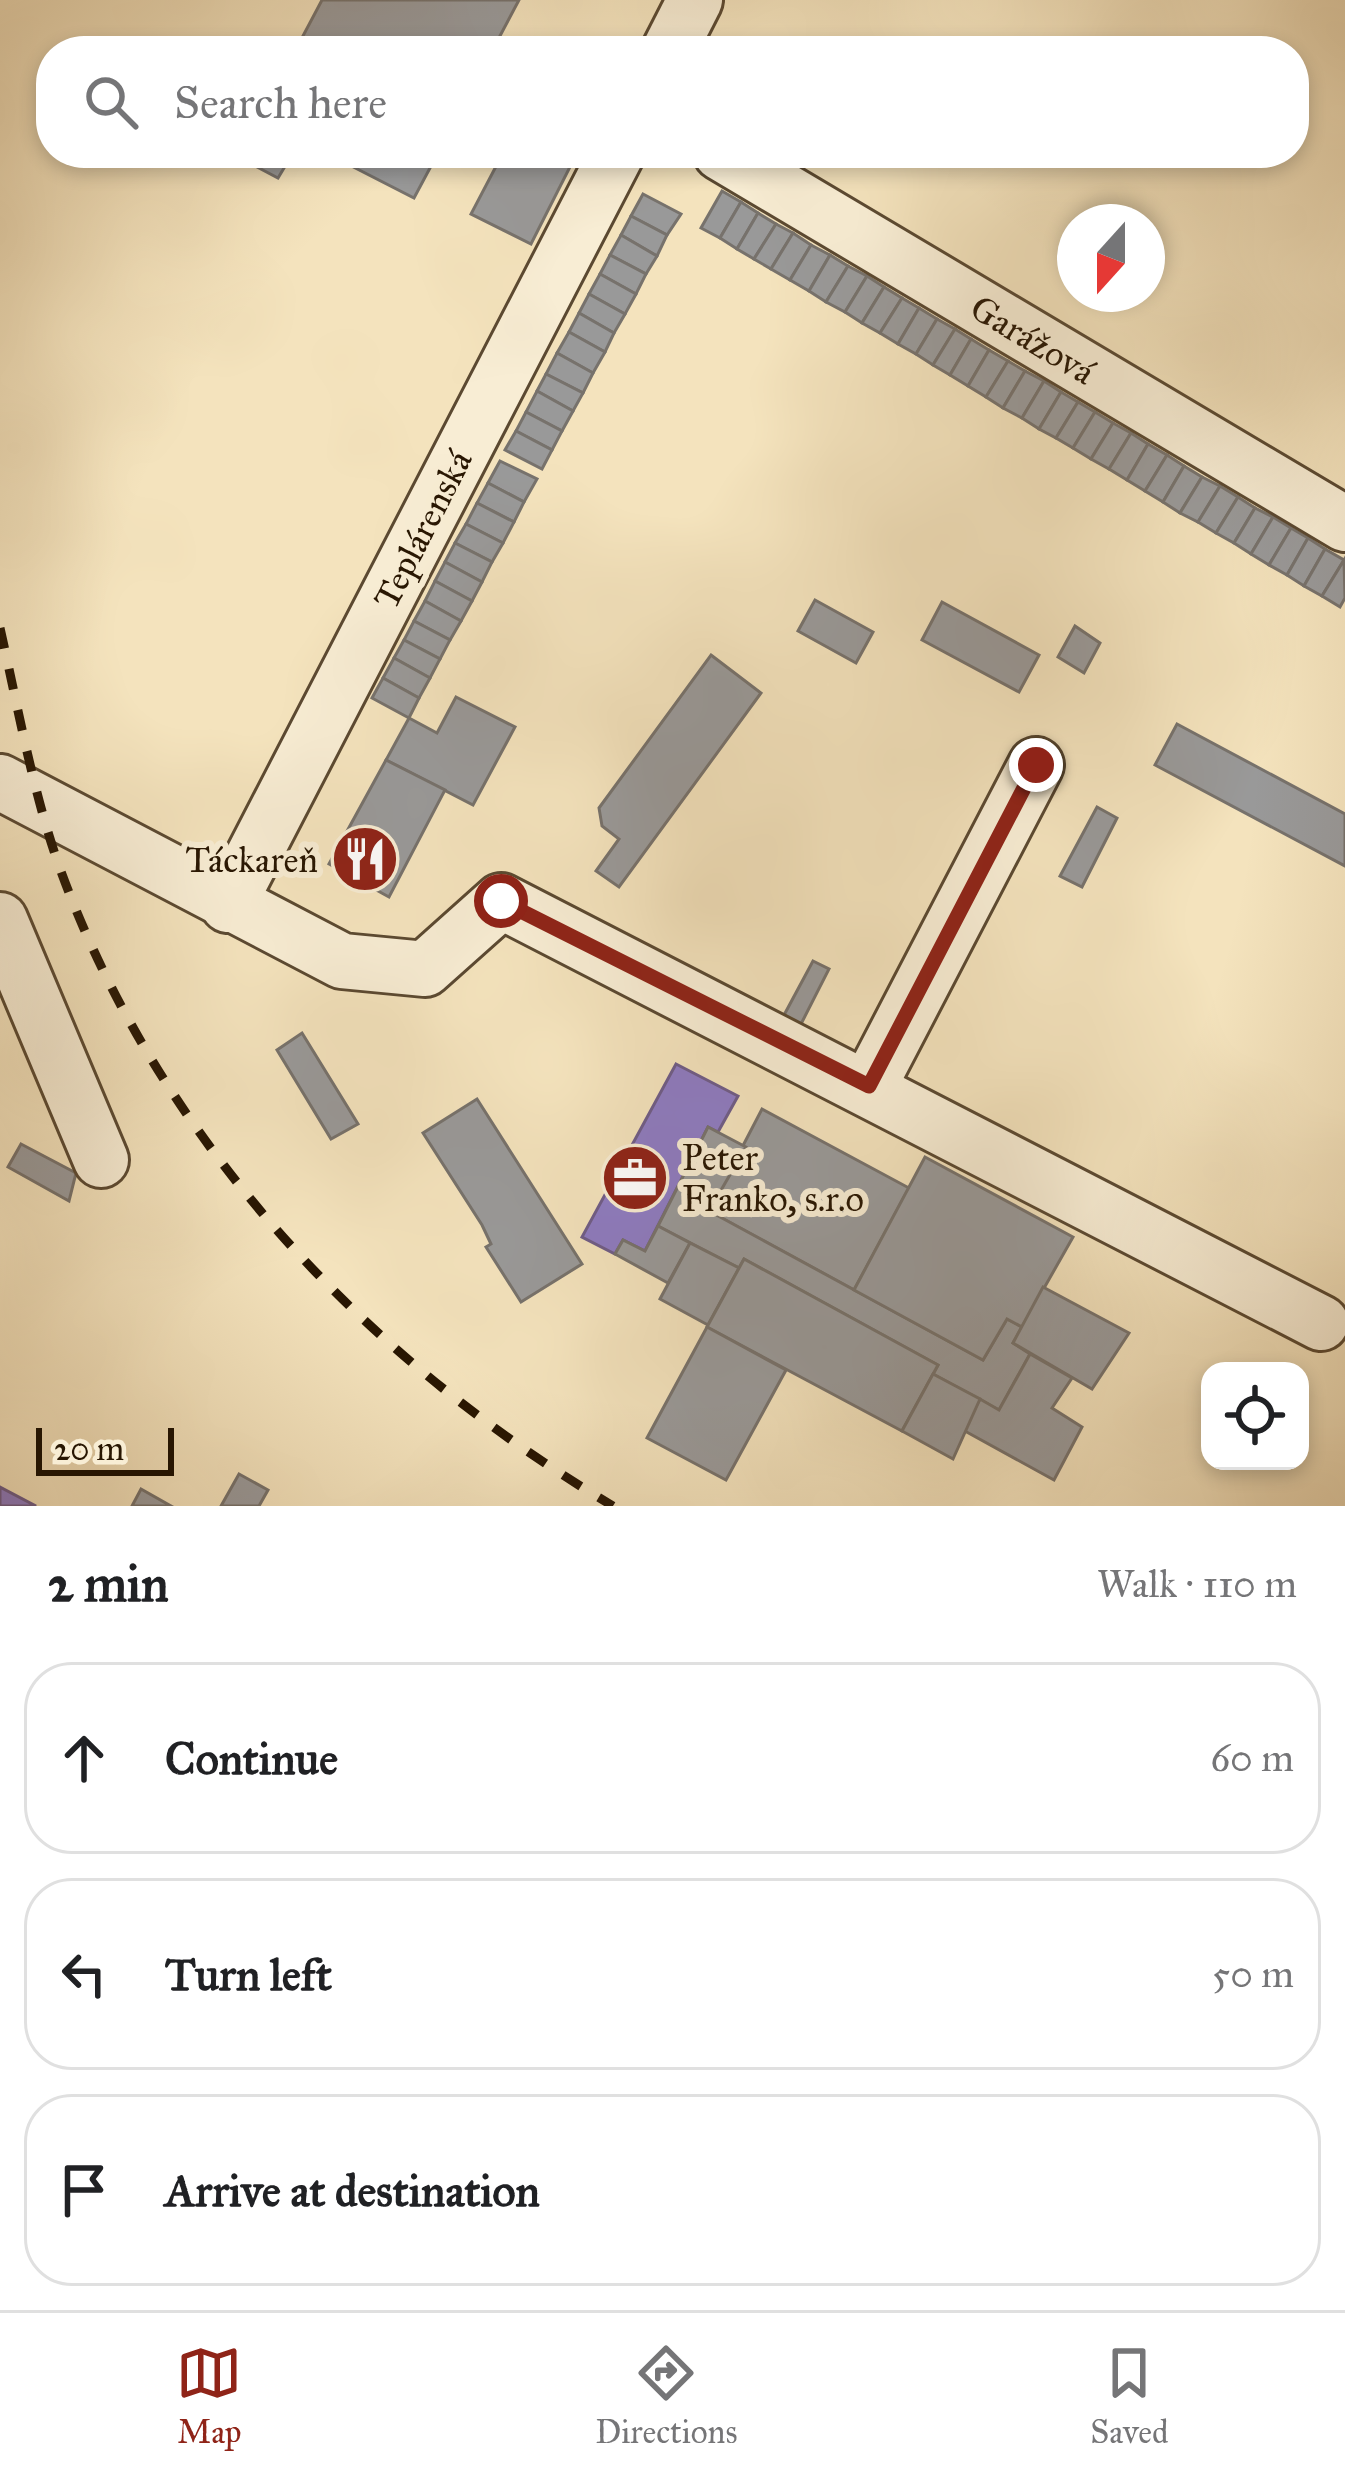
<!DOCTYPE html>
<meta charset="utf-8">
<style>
body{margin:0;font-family:"IM FELL Great Primer",serif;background:#f2f2f2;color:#202124}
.controls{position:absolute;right:36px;bottom:36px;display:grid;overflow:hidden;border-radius:24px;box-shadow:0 6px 18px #0003}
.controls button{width:108px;height:108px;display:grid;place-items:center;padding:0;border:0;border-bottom:3px solid #e0e0e0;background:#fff;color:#202124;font:60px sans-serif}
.compass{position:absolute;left:1057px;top:204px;width:108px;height:108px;border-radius:50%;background:#fff;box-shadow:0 6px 18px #0003;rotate:201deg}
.scale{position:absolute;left:36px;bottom:30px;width:138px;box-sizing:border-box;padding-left:12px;border:6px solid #281602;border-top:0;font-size:33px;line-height:42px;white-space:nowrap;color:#281602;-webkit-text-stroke:9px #f8edd4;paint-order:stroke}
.stop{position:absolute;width:36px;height:36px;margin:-27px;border:9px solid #8f2418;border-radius:50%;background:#fff}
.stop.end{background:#8f2418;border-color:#fff;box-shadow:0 3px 12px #0008}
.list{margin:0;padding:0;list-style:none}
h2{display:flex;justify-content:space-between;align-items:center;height:156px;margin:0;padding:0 48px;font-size:51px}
h2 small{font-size:39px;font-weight:400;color:#757577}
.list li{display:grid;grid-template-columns:78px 1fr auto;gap:36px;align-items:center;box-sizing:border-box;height:192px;margin:0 24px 24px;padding:0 24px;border:3px solid #e0e0e0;border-radius:48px}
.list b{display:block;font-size:45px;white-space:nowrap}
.list em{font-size:39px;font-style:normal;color:#757577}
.icon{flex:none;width:66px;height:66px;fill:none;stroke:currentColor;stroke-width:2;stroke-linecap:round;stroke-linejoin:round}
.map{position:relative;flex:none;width:1345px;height:1506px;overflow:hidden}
.search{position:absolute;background:#fff;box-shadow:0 6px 18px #0003;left:36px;right:36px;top:36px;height:132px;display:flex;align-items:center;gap:30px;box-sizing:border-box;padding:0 42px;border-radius:48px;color:#757577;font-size:45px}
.sheet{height:804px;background:#fff}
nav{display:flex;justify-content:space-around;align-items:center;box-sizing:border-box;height:168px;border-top:3px solid #e0e0e0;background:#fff;font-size:33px;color:#757577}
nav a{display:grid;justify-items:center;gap:6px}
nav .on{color:#8f2418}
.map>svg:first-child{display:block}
</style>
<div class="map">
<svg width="1345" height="1506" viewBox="0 0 1345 1506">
<rect width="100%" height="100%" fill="#f4e3bd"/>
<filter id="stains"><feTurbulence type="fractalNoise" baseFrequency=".00167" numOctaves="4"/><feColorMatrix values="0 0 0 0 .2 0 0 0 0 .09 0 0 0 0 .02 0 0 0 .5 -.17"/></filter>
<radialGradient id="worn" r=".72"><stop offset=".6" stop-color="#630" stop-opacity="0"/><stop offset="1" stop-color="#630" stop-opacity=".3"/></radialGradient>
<g fill="#8e7cc3" stroke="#6f5d89" stroke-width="3">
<polygon points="676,1064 738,1096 718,1132 708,1127 645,1251 623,1240 615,1254 582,1237"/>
<polygon points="0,1487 36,1506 0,1506"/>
</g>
<g fill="#999" stroke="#77726c" stroke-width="3">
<polygon points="322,0 519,0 492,51 295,51"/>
<polygon points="241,153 293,153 278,178 238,157"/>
<polygon points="326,153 438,153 414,198"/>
<polygon points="503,153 577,153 531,244 471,214"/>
<polygon points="722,191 741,202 720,238 701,228"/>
<polygon points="643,194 681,214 667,235 631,216"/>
<polygon points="741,202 758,213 737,249 720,238"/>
<polygon points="758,213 776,224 754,259 737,249"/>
<polygon points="631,216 667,235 657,256 621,235"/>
<polygon points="776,224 793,233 771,269 754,259"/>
<polygon points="793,233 811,245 790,280 771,269"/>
<polygon points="621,235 657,256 646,274 610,255"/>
<polygon points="811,245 830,255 809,291 790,280"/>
<polygon points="610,255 646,274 636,294 600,274"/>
<polygon points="830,255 848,266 826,302 809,291"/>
<polygon points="848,266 867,276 845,312 826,302"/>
<polygon points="600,274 636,294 625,314 589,294"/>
<polygon points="867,276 884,287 862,323 845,312"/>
<polygon points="884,287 902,298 880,333 862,323"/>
<polygon points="589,294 625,314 614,333 579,313"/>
<polygon points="902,298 919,308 898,344 880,333"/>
<polygon points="919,308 937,319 916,354 898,344"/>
<polygon points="579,313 614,333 605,352 569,332"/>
<polygon points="937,319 955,329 933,365 916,354"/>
<polygon points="955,329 971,339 950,375 933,365"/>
<polygon points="569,332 605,352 593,373 557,353"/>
<polygon points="971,339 989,350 968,386 950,375"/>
<polygon points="989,350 1008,361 986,397 968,386"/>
<polygon points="557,353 593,373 583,393 546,374"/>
<polygon points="1008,361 1025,371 1003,408 986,397"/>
<polygon points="1025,371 1044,381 1022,418 1003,408"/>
<polygon points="546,374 583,393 573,411 537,391"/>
<polygon points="1044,381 1061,392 1039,429 1022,418"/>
<polygon points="537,391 573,411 562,431 526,412"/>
<polygon points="1061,392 1078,402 1056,438 1039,429"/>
<polygon points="1078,402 1095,412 1073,448 1056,438"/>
<polygon points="526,412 562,431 552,450 516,431"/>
<polygon points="1095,412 1113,423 1091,459 1073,448"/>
<polygon points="1113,423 1131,433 1109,469 1091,459"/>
<polygon points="516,431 552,450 542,469 505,450"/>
<polygon points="1131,433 1148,444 1127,480 1109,469"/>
<polygon points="1148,444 1167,455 1145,491 1127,480"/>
<polygon points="1167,455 1184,466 1163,502 1145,491"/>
<polygon points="500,461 537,479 524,502 488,483"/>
<polygon points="1184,466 1202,477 1180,513 1163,502"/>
<polygon points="1202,477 1220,486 1198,522 1180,513"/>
<polygon points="488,483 524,502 514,522 477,503"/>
<polygon points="1220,486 1238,497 1216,533 1198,522"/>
<polygon points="1238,497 1255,508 1234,543 1216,533"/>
<polygon points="477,503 514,522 503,543 466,524"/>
<polygon points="1255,508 1273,517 1251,554 1234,543"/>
<polygon points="1273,517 1291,528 1269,565 1251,554"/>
<polygon points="466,524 503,543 492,562 455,543"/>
<polygon points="1291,528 1308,538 1287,575 1269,565"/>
<polygon points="1308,538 1325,549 1304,586 1287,575"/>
<polygon points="455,543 492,562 482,582 445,562"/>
<polygon points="1325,549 1344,560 1322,596 1304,586"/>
<polygon points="1344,560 1345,598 1340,607 1322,596"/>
<polygon points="445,562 482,582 472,601 435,581"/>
<polygon points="435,581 472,601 461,621 425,601"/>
<polygon points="815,600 873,632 856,663 798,631"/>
<polygon points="425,601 461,621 450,640 414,621"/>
<polygon points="942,602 1039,655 1019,692 922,640"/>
<polygon points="414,621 450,640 440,659 404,640"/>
<polygon points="1075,626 1100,643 1084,673 1058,657"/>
<polygon points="404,640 440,659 430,678 394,658"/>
<polygon points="711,655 761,693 619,887 596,871 619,839 602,826 599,808"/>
<polygon points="394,658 430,678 419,698 383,678"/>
<polygon points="383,678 419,698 409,718 372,698"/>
<polygon points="456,697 515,727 473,805 386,760 409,718 437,733"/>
<polygon points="1177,724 1345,814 1345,866 1155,765"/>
<polygon points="386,760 445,790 389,897 329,864"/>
<polygon points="1097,807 1117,818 1082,887 1060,876"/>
<polygon points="813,961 829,969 800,1026 783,1017"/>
<polygon points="302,1033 358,1124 331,1139 277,1050"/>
<polygon points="477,1099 582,1264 521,1302 486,1247 491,1244 482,1225 423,1133"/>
<polygon points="762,1109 909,1188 854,1290 709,1211"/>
<polygon points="708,1127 746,1147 709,1211 983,1360 1007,1319 1022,1327 1013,1343 1030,1354 999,1410 933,1374 938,1365 744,1259 739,1268 658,1226"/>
<polygon points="21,1144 76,1173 69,1201 8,1167"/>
<polygon points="925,1157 1073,1237 1022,1327 1007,1319 983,1360 854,1290"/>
<polygon points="658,1226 690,1243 668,1283 615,1254 623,1240 645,1251"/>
<polygon points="690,1243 739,1268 708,1325 660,1299"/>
<polygon points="744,1259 938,1365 902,1431 707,1327"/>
<polygon points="1043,1287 1129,1333 1092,1389 1013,1343"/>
<polygon points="707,1327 786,1370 726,1480 647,1438"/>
<polygon points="1030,1354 1072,1378 1052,1408 1082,1427 1054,1480 963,1430 980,1399 999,1410"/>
<polygon points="933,1374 980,1399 953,1459 902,1431"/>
<polygon points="239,1474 268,1490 259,1506 221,1506"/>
<polygon points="141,1489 171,1506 132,1506"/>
</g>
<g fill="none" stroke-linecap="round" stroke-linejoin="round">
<defs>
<g id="minor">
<polyline points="669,51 695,0"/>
<polyline points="721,153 1345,524"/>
<polyline points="0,782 342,961 425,969 501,901 1321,1323"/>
<polyline points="228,905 617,153"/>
<polyline points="0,920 101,1160"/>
<polyline points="869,1086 1036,765"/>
</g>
</defs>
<use href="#minor" stroke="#5b4931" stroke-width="60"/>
<use href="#minor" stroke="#f8edd4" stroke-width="54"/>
<path stroke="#281602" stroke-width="9" stroke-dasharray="21 21" stroke-linecap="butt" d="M0 628C18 707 32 789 59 866 158 1140 365 1359 613 1506"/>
</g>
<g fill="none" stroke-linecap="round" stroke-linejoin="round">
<polyline stroke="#8f2418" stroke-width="15" points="501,901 869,1086 1036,765"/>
</g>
<defs>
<symbol id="restaurant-disc" viewBox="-11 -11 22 22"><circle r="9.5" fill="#8f2418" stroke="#f8edd4"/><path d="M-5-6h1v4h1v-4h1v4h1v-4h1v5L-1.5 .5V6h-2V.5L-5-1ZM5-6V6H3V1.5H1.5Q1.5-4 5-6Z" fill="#fff"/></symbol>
<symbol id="office-disc" viewBox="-11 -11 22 22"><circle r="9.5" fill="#8f2418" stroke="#f8edd4"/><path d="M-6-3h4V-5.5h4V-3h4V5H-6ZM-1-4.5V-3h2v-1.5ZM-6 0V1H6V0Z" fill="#fff"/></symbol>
</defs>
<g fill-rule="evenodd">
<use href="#restaurant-disc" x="327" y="821" width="76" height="76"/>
<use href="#office-disc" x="597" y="1140" width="76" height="76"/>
</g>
<g text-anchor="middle" stroke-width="12" stroke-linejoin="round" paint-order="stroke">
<g font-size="36" fill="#281602" stroke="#f8edd4">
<text transform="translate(1033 339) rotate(31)" y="13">Garážová</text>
<text transform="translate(422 529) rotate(-63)" y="13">Teplárenská</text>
</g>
<g font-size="36" fill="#281602" stroke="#f8edd4" text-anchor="end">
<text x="318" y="872">Táckareň</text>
<text x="682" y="1170" text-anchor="start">Peter<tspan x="682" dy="41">Franko, s.r.o</tspan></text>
</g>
</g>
<rect width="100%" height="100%" filter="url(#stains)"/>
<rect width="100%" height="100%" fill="url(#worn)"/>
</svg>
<div class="controls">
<button><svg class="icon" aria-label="locate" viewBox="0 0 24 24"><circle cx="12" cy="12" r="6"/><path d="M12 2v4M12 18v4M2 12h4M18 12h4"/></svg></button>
</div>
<svg class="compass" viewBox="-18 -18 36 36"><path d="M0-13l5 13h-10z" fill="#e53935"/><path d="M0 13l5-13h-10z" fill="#757577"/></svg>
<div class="scale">20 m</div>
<div class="stop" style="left:501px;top:901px"></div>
<div class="stop end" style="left:1036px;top:765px"></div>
<div class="search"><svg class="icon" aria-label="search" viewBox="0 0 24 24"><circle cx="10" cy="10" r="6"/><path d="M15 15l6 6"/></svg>Search here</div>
</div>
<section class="sheet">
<h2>2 min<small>Walk · 110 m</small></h2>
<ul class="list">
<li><svg class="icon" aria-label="ahead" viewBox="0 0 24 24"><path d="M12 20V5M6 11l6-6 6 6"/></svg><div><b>Continue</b></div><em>60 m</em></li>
<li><svg class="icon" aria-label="left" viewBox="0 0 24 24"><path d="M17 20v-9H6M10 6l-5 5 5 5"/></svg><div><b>Turn left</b></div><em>50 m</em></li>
<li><svg class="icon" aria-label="arrive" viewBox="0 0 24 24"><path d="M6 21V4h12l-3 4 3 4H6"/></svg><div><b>Arrive at destination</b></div></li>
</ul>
</section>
<nav>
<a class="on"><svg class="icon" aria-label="map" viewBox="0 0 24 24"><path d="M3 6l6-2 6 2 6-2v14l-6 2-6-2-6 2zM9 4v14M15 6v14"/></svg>Map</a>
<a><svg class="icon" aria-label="directions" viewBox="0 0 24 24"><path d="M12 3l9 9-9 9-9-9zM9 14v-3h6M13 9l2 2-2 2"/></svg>Directions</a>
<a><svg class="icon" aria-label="saved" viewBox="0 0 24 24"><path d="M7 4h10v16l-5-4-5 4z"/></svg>Saved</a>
</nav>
